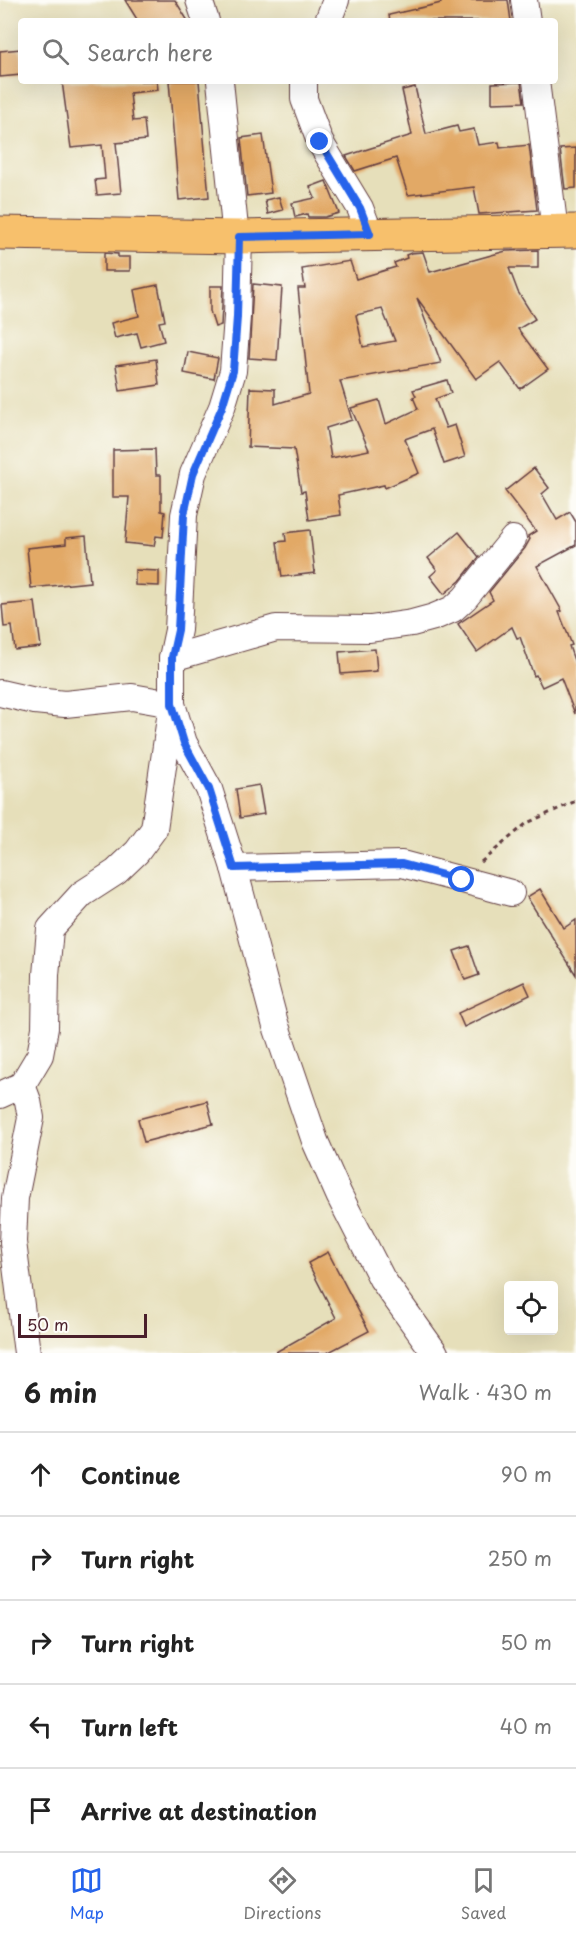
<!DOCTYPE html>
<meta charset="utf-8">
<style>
body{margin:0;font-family:"Playpen Sans",sans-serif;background:#f2f2f2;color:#222}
.controls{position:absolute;right:18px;bottom:18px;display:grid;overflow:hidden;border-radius:6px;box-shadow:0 6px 24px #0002}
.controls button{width:54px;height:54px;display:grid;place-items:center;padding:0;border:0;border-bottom:2px solid #e0e0e0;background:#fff;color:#222;font:30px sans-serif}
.scale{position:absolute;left:18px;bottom:15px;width:129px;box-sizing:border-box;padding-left:6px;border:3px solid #4a1f2b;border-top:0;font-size:16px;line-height:21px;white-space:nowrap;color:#4a1f2b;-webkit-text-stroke:4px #fdfcf7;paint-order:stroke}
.stop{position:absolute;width:18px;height:18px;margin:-14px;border:4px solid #2563eb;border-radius:50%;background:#fff}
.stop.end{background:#2563eb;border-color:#fff;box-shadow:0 2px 6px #0008}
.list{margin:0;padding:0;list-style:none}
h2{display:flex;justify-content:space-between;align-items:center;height:78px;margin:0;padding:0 24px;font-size:26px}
h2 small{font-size:20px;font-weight:400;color:#767676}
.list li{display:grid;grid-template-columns:39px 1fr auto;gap:18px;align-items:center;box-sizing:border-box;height:84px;padding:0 24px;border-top:2px solid #e0e0e0}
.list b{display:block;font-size:22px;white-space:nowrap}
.list em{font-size:20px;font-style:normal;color:#767676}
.icon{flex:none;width:33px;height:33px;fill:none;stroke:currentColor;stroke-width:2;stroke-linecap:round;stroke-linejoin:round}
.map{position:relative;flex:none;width:576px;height:1353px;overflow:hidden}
.search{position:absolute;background:#fff;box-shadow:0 6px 24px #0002;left:18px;right:18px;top:18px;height:66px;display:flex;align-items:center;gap:15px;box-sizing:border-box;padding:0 21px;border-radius:6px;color:#767676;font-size:22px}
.sheet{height:498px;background:#fff}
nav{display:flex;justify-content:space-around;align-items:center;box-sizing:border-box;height:84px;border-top:2px solid #e0e0e0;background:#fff;font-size:16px;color:#767676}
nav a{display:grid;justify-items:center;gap:3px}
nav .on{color:#2563eb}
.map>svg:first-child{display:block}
</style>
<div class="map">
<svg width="576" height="1353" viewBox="0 0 576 1353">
<rect width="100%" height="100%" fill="#fdfcf7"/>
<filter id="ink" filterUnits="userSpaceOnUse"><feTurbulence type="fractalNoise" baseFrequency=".0167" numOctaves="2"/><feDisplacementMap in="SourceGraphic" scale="12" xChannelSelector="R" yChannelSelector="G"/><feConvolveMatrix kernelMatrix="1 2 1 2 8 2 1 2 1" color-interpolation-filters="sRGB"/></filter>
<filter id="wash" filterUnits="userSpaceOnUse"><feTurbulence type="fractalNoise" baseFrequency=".008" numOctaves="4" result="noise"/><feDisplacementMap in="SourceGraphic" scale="24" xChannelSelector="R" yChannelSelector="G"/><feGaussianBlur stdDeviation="1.35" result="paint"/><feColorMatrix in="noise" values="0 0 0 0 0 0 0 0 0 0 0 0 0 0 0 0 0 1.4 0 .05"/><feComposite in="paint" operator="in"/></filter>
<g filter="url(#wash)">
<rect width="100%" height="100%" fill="#e6dfba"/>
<g id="blocks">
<g fill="#e2a966" fill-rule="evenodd">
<polygon points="125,0 175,0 188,21 138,21"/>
<polygon points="440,0 508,0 511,21 390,21 389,15 433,5 441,3"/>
<polygon points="21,49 21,75 0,77 0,51"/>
<polygon points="62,81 157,81 158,90 130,93 133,121 144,120 146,140 116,143 121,193 97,195 95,180 105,179 102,145 71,148"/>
<polygon points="169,81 199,81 209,197 179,200"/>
<polygon points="521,82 524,102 492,103 492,83"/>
<polygon points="415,87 426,134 457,126 459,132 474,129 478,145 499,142 500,148 529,145 537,210 479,214 474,187 408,195 396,158 355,171 346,156 412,135 402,90"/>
<polygon points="263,135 271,193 247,196 241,138"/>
<polygon points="576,148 576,188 565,189 560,149"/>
<polygon points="326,181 339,213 325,217 308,217 307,214 295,217 292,203 315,198 310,187"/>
<polygon points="279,197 283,210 268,214 265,200"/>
<path d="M538 250V268H509L518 292 535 319 518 329 548 369 520 389 500 362 476 379 417 298 441 363 340 381 352 420 326 428 331 458 369 450 351 408 379 400 386 424 418 409 413 397 416 396 413 390 447 380 451 393 435 399 446 428 455 425 465 457 444 464 432 429 405 439 419 473 385 488 384 485 338 495 341 515 309 520 305 491 301 492 294 449 248 447 250 388 275 389V404L309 394 298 288H305L302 269 350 261 356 279 396 267 394 263 407 258 406 255 411 253 423 252 430 272 506 251ZM382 309 395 341 363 347 356 315Z"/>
<polygon points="104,253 118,254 118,257 130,257 130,271 104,271"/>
<polygon points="253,284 282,287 277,360 249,358"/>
<polygon points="158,285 165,321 159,322 164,341 141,347 137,333 115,338 111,323 139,316 134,290"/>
<polygon points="210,286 223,286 221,325 215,327 210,311"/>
<polygon points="188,352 218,358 214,379 184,373"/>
<polygon points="156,359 159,385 120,391 116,365"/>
<polygon points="155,449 156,475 161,475 161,511 165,512 163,537 156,536 154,546 125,543 129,497 113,497 113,450"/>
<polygon points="534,468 549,488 542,494 557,520 570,512 576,522 576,545 537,566 562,611 559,612 572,645 569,646 576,666 575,714 561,678 542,687 536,675 534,676 520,637 517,638 512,627 477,652 458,624 493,600 489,592 525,548 530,539 528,536 536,531 505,491"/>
<polygon points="310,530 315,573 282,577 277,542 286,541 285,533"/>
<polygon points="459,532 479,557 460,581 444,594 430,576 437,570 428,558"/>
<polygon points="86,536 90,582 31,588 27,548 66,544 66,538"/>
<polygon points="135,570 159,571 159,586 135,585"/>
<polygon points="35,602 41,647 15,650 12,626 4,627 2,605"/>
<polygon points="375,649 377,671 341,674 339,652"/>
<polygon points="259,785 264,814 240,818 236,789"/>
<polygon points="540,889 564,928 576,920 576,975 527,897"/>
<polygon points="469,946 479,975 465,980 454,951"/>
<polygon points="524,982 530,995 464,1027 458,1013"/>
<polygon points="207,1101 213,1124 144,1142 138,1119"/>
<polygon points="328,1252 369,1331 327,1353 274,1353 336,1318 308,1263"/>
</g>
</g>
</g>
<g filter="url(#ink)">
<use href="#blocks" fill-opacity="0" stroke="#613c40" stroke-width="1.5"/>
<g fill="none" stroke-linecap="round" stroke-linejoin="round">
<defs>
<g id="minor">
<polyline points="199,0 206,21"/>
<polyline points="524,0 527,21"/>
<polyline points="328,21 336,0"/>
<polyline points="220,81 235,228 239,237 237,317 233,371 222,407 193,474 184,515 178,630 172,658 172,704 184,743 209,789 234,868 275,1023 315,1141 339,1195 382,1279 435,1353"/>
<polyline points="304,81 304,99 320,142 360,208 370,234"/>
<polyline points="536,81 555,231"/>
<polyline points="172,658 276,628 370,629 412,623 434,617 453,609 465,598 513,539"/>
<polyline points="0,693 35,701 65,704 132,697 172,704 154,829 137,852 116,872 82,894 50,929 46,975 45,1028 40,1055 22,1085 0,1095"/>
<polyline points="234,868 402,864 511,893"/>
<polyline points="22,1085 28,1101 31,1118 15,1198 13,1242 27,1353"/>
</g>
<polyline id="major" points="0,233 239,237 576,231"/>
</defs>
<use href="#minor" stroke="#613c40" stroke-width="28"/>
<use href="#major" stroke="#613c40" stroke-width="35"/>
<polyline stroke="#613c40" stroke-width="3" stroke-dasharray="4.5 4.5" stroke-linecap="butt" points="481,862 527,823 576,801"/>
<use href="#minor" stroke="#fff" stroke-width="26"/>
<use href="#major" stroke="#f7c06c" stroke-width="33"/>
</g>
</g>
<g fill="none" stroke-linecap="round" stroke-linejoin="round" filter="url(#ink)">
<polyline stroke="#2563eb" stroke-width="8" points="320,142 360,208 370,234 239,237 237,317 233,371 222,407 193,474 184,515 178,630 172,657 172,704 184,743 209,789 234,868 402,864 462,880"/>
</g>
</svg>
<div class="controls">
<button><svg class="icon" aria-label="locate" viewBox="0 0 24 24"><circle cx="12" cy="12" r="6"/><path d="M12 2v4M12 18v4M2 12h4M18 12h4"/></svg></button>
</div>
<div class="scale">50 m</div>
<div class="stop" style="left:462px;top:880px"></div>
<div class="stop end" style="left:320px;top:142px"></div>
<div class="search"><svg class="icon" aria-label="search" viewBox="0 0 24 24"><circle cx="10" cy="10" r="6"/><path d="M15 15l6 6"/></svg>Search here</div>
</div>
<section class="sheet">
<h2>6 min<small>Walk · 430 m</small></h2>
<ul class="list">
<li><svg class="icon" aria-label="ahead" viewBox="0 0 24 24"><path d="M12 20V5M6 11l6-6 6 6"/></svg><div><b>Continue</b></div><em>90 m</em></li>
<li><svg class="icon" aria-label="right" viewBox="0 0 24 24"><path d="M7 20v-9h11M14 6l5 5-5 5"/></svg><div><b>Turn right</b></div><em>250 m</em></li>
<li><svg class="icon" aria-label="right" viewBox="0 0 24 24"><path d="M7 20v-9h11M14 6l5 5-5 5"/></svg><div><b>Turn right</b></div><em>50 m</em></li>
<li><svg class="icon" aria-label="left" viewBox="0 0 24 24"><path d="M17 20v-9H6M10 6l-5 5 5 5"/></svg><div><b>Turn left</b></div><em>40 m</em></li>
<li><svg class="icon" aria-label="arrive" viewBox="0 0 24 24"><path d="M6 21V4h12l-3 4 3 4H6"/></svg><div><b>Arrive at destination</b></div></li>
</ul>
</section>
<nav>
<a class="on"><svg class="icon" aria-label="map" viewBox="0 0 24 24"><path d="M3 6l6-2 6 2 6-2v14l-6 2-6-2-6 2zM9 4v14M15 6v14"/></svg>Map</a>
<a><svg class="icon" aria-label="directions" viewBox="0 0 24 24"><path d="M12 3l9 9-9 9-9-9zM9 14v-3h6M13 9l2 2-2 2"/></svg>Directions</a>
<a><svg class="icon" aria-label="saved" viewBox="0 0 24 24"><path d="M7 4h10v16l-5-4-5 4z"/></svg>Saved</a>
</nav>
